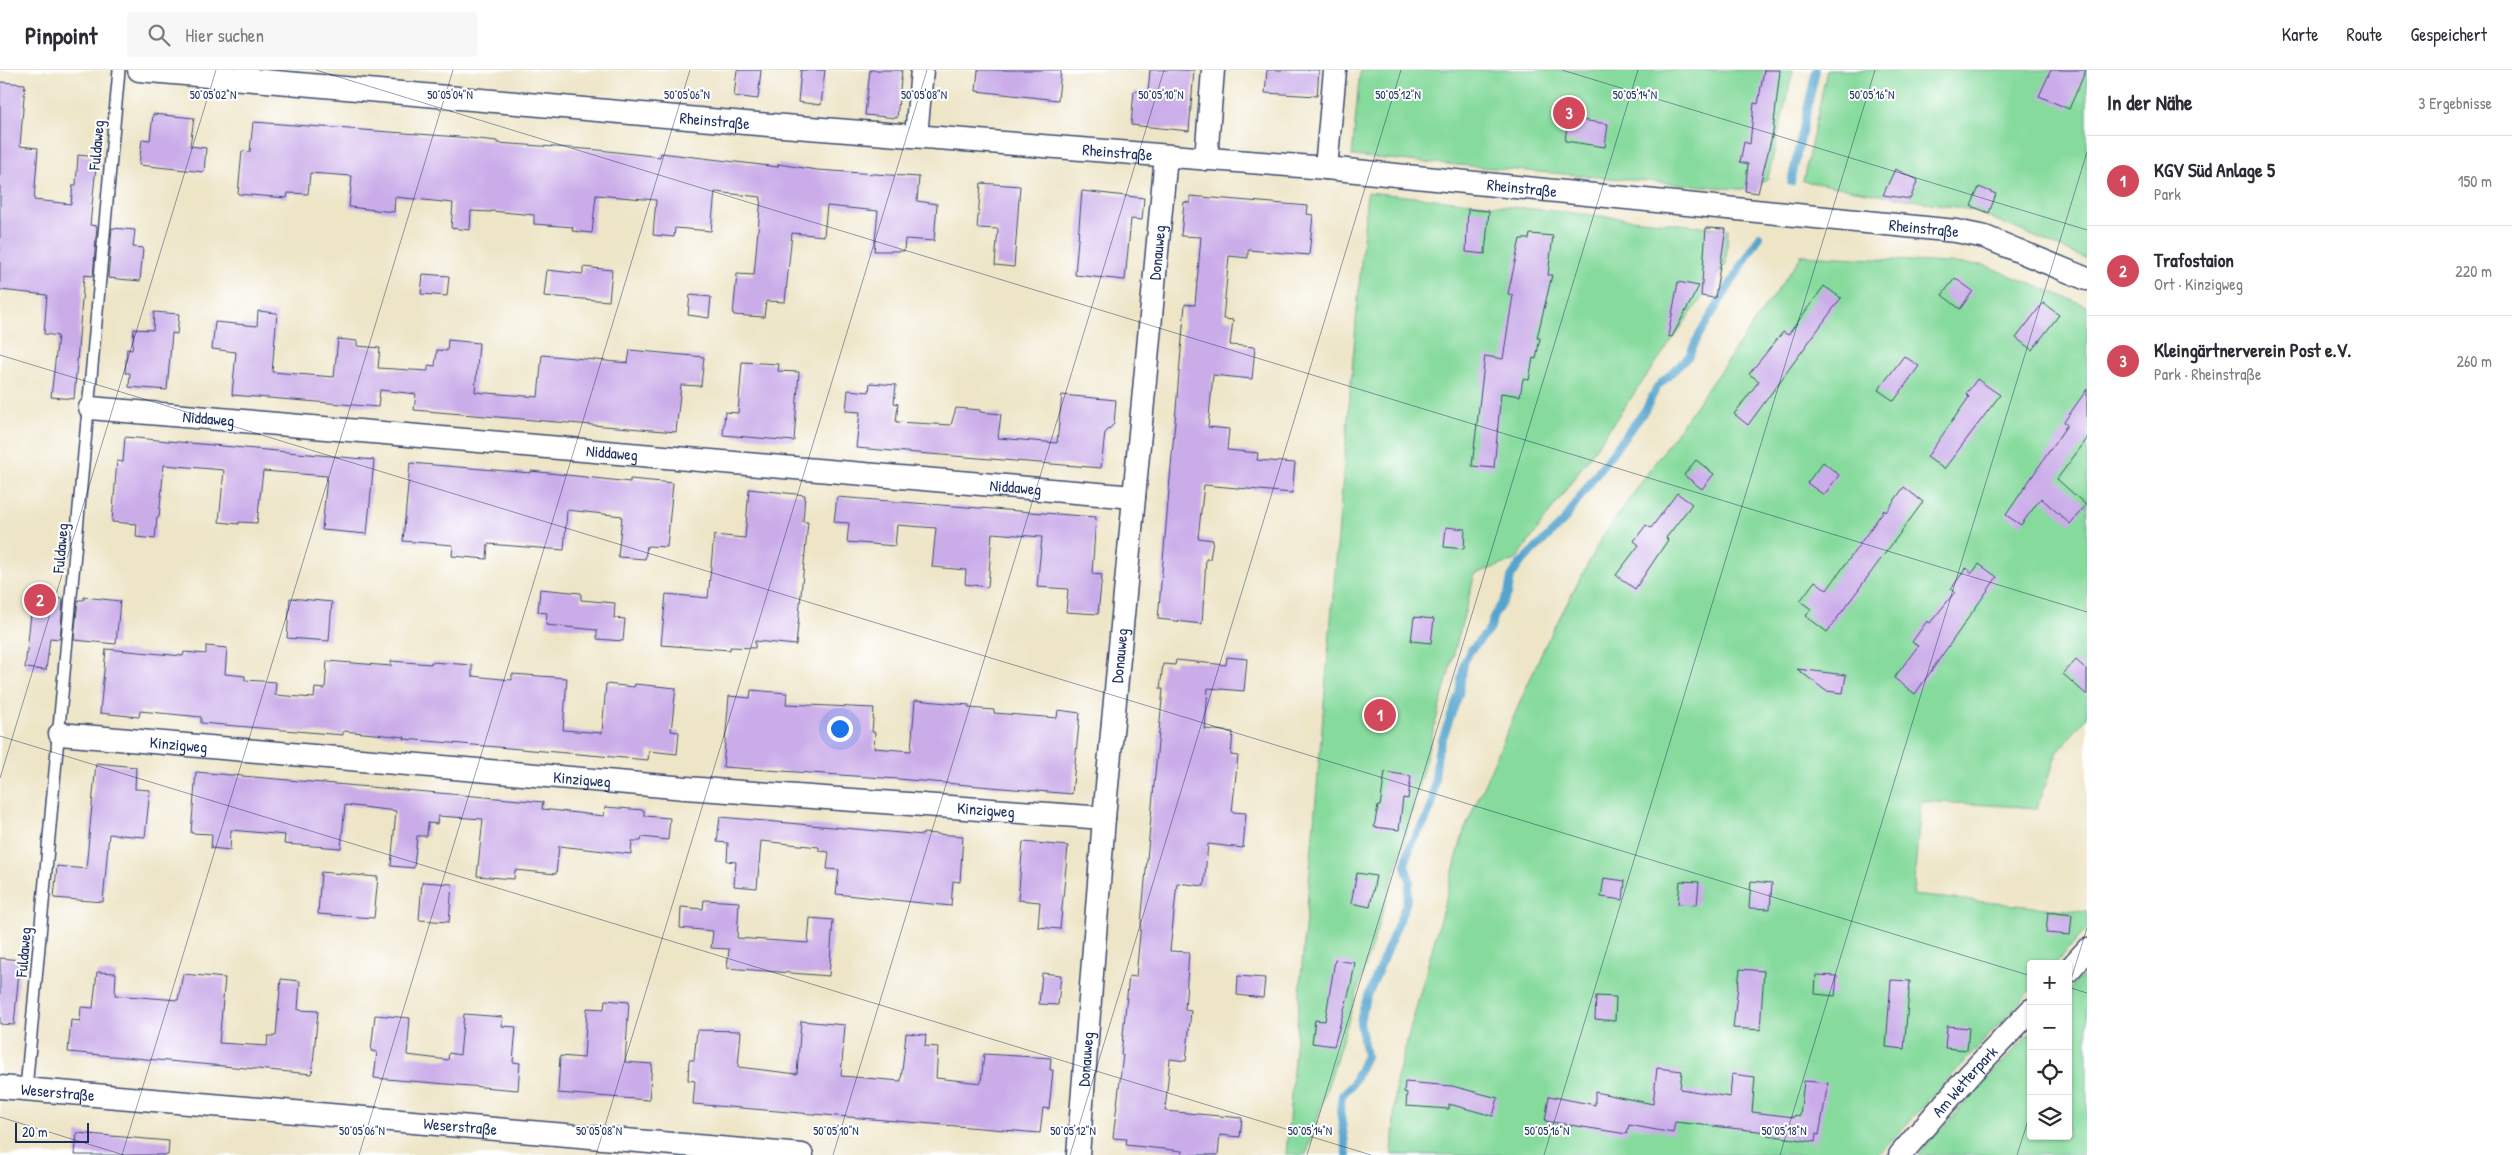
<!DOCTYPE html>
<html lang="de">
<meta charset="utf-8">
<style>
body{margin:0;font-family:"Patrick Hand",sans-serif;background:#f7f7f7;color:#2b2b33}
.controls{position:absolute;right:15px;bottom:15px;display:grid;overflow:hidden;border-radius:5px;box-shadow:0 1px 4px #0004}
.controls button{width:45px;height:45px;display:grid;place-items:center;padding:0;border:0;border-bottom:1px solid #e1e1e2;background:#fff;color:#2b2b33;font:25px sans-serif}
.scale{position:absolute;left:15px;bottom:12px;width:74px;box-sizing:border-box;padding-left:5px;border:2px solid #1b2f5e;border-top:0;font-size:14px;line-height:18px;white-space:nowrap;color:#1b2f5e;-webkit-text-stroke:4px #fff;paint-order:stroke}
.you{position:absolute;left:839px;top:658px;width:18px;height:18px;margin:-12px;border:4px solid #fff;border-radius:50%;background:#1a73e8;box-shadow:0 0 0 8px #1a73e833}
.badge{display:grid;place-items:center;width:32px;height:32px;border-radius:50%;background:#d1495b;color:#fff;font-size:16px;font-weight:700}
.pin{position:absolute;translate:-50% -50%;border:2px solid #fff;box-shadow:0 1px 5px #0006}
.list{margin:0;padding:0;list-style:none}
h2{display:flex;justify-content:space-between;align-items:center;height:65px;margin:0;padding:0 20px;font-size:21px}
h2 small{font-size:16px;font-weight:400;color:#7c7c81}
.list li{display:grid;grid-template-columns:32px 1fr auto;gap:15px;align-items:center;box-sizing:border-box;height:90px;padding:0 20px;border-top:1px solid #e1e1e2}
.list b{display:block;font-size:19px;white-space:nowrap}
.list p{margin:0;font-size:16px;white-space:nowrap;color:#7c7c81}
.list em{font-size:16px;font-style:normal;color:#7c7c81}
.icon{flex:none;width:28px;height:28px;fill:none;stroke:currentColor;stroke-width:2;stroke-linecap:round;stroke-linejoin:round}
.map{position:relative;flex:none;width:2087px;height:1085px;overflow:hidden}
header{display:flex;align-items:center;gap:30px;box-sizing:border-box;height:70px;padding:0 25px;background:#fff;border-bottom:1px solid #e1e1e2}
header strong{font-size:24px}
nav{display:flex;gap:28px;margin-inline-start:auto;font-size:18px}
.search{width:350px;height:45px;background:#f7f7f7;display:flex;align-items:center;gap:12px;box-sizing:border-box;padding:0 18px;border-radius:5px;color:#7c7c81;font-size:19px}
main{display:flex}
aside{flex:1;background:#fff}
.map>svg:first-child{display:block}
</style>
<header>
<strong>Pinpoint</strong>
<div class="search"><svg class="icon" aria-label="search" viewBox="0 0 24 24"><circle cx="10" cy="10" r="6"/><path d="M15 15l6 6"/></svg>Hier suchen</div>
<nav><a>Karte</a><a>Route</a><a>Gespeichert</a></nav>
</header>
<main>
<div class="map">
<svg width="2087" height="1085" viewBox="0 0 2087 1085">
<rect width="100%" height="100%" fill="#fff"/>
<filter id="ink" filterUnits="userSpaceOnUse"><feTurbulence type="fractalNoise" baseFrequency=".02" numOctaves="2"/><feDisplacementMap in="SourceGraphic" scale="10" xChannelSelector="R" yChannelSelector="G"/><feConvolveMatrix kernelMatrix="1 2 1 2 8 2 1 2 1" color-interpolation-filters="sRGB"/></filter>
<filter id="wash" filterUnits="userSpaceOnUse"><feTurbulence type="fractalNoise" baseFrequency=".0096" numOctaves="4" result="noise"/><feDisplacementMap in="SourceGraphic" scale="20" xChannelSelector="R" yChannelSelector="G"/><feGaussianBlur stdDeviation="1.12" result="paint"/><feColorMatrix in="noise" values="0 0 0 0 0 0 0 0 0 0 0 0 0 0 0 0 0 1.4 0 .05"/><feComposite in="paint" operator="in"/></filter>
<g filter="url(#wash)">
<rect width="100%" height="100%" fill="#eee5c7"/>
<g fill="#85da9c" stroke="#50847d">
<polygon points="1360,0 1793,0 1768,108 1750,120 1352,86"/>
<polygon points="1827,0 2087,0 2087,189 1972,140 1803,111"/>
<polygon points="1367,122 1728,159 1726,194 1516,490 1475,504 1400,786 1306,1085 1286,1085"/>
<polygon points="1802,185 1984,195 2087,236 2087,647 2058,681 2037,738 1921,731 1913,825 2087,842 2087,859 2055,894 2031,894 2031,920 1878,1085 1392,1085 1396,1012 1464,761 1544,577 1601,469"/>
<polygon points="2087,901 2087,1085 1917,1085 2031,962 2031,1066 2068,1066 2068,921"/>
</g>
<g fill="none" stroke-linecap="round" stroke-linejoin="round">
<g stroke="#54a4ce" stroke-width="8">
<polyline points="1791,112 1816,0"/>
<polyline points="1347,1085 1340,1041 1342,1025 1352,1015 1366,986 1360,952 1363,938 1406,834 1410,811 1405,795 1411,773 1425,752 1432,735 1438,681 1459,624 1464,593 1470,581 1491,558 1493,547 1508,524 1511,507 1519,495 1563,452 1599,400 1646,339 1657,317 1689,286 1699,265 1760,166"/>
</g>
</g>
<g id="blocks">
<g fill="#caace9">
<polygon points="737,0 761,0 758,29 734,26"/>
<polygon points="801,0 825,0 821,35 798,32"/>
<polygon points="870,0 902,0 897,48 865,45"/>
<polygon points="978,0 1061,0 1058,30 976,21"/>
<polygon points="1150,0 1194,0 1189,61 1131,55 1134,21 1148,23"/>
<polygon points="1267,0 1319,0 1317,26 1265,23"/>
<polygon points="1764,0 1780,0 1773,62 1758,123 1745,121 1748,94 1740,92 1744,72 1750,74 1754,33 1758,34"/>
<polygon points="2051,0 2086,0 2069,39 2039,26"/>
<polygon points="0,12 25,14 20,76 38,78 34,130 71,134 73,115 76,115 78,85 97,87 90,155 97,156 93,206 84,205 74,329 51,327 58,266 44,264 47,225 0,220"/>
<polygon points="153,44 194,48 190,76 206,78 204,102 139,95 142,69 150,70"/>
<polygon points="1568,48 1608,54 1605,77 1565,71"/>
<polygon points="253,52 459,67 497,71 497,73 599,80 660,87 661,83 778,97 778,94 817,100 919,107 917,131 937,134 934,171 905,169 904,181 874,181 878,141 827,136 824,166 792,163 785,232 766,231 764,247 733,245 737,204 754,205 761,127 715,122 711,161 675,158 674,167 653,165 656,130 596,125 592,163 572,161 573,157 534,154 534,145 491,141 491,142 471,141 470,160 451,158 453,133 395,127 394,142 349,137 352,106 310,103 308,124 288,123 287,128 238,124 242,81 250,82"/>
<polygon points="1895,99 1918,110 1910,129 1883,125"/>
<polygon points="981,113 1020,116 1014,197 995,195 998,159 977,158"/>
<polygon points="1979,117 1996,124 1989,143 1971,136"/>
<polygon points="1082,121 1144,128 1142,150 1131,149 1125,210 1075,205"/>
<polygon points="1190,126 1308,136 1307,144 1313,145 1309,185 1248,180 1248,188 1229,186 1223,249 1233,250 1230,275 1255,277 1252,309 1213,305 1208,357 1229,359 1227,380 1258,383 1257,390 1295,393 1292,423 1204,415 1198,468 1213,470 1210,489 1206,489 1202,554 1158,549 1185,234 1195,235 1201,167 1181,166 1184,132 1190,133"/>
<polygon points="1468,139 1489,141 1485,184 1466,182"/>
<polygon points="112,158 135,160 133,177 143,178 140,211 108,208"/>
<polygon points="1706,158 1726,159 1715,228 1701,226"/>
<polygon points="1530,164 1553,166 1548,205 1552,205 1537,268 1540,268 1536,289 1533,288 1529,310 1523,309 1520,326 1501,323 1494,398 1472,396 1485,286 1503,289 1513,225 1508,224 1520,169 1529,169"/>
<polygon points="583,197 612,200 609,231 544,226 547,200 583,204"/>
<polygon points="423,204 449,206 447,226 421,224"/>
<polygon points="1955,208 1973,221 1960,239 1942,225"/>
<polygon points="1678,212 1699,216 1672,267 1668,266"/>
<polygon points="1824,216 1841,228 1748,355 1734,344 1759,311 1749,304 1783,262 1788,265"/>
<polygon points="690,225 711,227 709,248 688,245"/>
<polygon points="2043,233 2059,245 2032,280 2016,268"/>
<polygon points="258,241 277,243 272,302 334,307 338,269 357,271 357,276 380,278 378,298 428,301 428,295 435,296 437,280 447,281 448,270 479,273 475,322 538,327 542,285 628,293 630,280 704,287 701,316 681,315 676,362 414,340 416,324 380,320 378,337 232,325 236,282 212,279 215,252 257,256"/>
<polygon points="154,242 179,244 177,264 172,263 167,320 129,317 130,303 125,303 127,279 132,280 134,259 153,260"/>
<polygon points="1904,286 1919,296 1894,331 1878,320"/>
<polygon points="742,292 779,294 778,301 799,302 794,371 723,365 725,342 738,343"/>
<polygon points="1977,309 2000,325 1944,399 1927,387 1969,327 1966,324"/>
<polygon points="870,313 896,315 894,333 898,334 896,352 951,355 956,338 980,340 980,342 1001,344 998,368 1057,373 1062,325 1116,330 1114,354 1105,363 1101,398 856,378 860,342 846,341 848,320 869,322"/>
<polygon points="2087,319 2087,369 2057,409 2086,435 2070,454 2041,428 2021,455 2006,445 2067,355 2064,352"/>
<polygon points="125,367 374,390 367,464 322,460 327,406 263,401 257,453 239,452 239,454 219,452 224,400 164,395 159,447 157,447 155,469 136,467 137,454 112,452 117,391 123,392"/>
<polygon points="1696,390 1714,404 1702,419 1684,405"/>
<polygon points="1823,392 1839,405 1824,425 1807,413"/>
<polygon points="410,393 531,403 531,401 630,412 630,409 673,413 667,477 647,476 645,489 618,487 622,446 567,440 564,480 488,474 487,489 452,486 453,475 403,471"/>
<polygon points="1904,417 1923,432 1827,562 1806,546 1811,539 1800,531 1815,511 1827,520 1884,440 1886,442"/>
<polygon points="749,419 805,425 803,452 808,452 796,575 755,571 755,578 730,577 730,580 661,575 666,524 708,528 714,465 745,468"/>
<polygon points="1677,423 1692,434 1666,468 1668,470 1635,519 1616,505 1639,475 1634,471 1646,455 1651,458"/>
<polygon points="837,427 1096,447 1092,504 1102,505 1098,544 1066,542 1068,519 1037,517 1042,467 992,463 988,517 965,514 966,500 932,497 936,458 897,455 895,476 847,472 849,453 834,452"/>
<polygon points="1446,457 1465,459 1464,479 1444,477"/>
<polygon points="1979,494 1997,507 1915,624 1894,608 1918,576 1912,572 1927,551 1930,553 1955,522 1951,519 1966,498 1972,503"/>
<polygon points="540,519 581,523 581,530 615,533 614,548 625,549 623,571 597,569 597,560 546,555 547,543 538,542"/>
<polygon points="33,526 63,529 60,569 50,568 46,600 25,598"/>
<polygon points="84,527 120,531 116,574 74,570 78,530 84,530"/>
<polygon points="290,528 332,532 329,571 287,568"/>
<polygon points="1414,547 1434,549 1431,573 1411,571"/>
<polygon points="206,576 227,578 225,604 245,606 245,610 276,612 275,625 314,628 315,618 325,619 327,591 391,596 391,591 431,594 431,592 472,595 472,606 512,610 512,604 567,608 563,660 602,663 606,614 634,617 635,614 676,618 671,661 679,662 677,684 649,681 648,690 404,669 405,667 343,661 343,665 201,653 201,647 140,641 139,647 100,643 106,579 183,586 184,582 206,584"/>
<polygon points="1227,587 1247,589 1244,621 1208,618 1205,659 1233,662 1231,685 1238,686 1232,742 1246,743 1243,778 1208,774 1204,816 1177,813 1170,881 1189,882 1185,940 1191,941 1186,991 1170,989 1165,1041 1242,1048 1240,1067 1220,1065 1218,1085 1182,1085 1182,1081 1126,1075 1127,1069 1113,1068 1123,985 1121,985 1122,974 1129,906 1136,907 1163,619 1160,619 1163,594 1175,595 1176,590 1226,595"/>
<polygon points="2076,590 2087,600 2087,625 2063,604"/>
<polygon points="1797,599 1846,605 1843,623 1826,621"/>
<polygon points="751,620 787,623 786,634 874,638 872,662 875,662 874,678 911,681 915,630 969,635 969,638 994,640 994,643 1057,648 1058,640 1080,643 1072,724 898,709 723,697 729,626 750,628"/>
<polygon points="96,693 136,697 135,719 150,720 145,767 109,764 103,832 54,828 57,796 86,799"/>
<polygon points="196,702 543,732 542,739 604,746 605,737 644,740 644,746 670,748 668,770 642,767 641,771 632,771 631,784 559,776 556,804 515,800 514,809 477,806 483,749 438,746 437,754 428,753 427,766 417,766 414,798 391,796 396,741 345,735 341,778 284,774 285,765 231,760 230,780 211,778 212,764 191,763"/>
<polygon points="1385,702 1411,706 1408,729 1403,728 1399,760 1374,757 1378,736 1380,736"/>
<polygon points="720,747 923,765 923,763 963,766 960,812 953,811 951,836 836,824 839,800 827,799 829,782 819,781 819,777 761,771 757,818 734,816 736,792 727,791 728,773 717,772"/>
<polygon points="1023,772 1068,776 1060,859 1038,857 1040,832 1018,830"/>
<polygon points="321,802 378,807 374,848 318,844"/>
<polygon points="1357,803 1376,806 1370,837 1351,833"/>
<polygon points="1604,808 1625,811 1623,830 1601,827"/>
<polygon points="1680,811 1699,812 1697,835 1678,834"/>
<polygon points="1751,811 1772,813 1770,839 1749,838"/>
<polygon points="422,812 452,814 449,852 419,850"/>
<polygon points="704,830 739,832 737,868 808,873 810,848 833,850 829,906 727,898 729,879 711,878 713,861 680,858 681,837 703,839"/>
<polygon points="2048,842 2072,845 2070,865 2046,863"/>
<polygon points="0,888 20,890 14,955 0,954"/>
<polygon points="1335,890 1355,893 1351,915 1334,976 1312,973 1315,950 1325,951"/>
<polygon points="1740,899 1764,901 1760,960 1733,958"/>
<polygon points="97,902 116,903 115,925 178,930 183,904 225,908 219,973 267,976 268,966 276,966 281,909 300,911 298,940 318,941 312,1004 68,982 71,950 80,951 81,937 93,938"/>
<polygon points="1042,903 1061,905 1058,935 1039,934"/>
<polygon points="1816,905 1837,906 1835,926 1815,924"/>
<polygon points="1238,906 1265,908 1263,928 1237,925"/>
<polygon points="1891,910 1910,911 1904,979 1886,977"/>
<polygon points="1596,926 1616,927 1615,951 1595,949"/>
<polygon points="605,930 629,932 625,992 652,994 649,1030 558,1023 560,986 584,988 587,938 604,939"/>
<polygon points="464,944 503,947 502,956 516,957 513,992 520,993 518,1020 374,1008 377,982 371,981 375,945 410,948 407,985 448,990 449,983 460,985"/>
<polygon points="801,951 845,955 841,1006 901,1011 906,963 926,965 925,976 938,977 936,1008 981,1013 984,984 1051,988 1050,1000 1053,1000 1049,1039 1043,1038 1040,1063 693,1034 695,1011 688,1010 689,990 694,990 697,960 741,961 738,997 797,1004"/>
<polygon points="1947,956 1969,958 1967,980 1945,978"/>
<polygon points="1657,998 1682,1001 1680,1019 1730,1027 1732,1004 1755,1007 1752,1042 1794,1047 1795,1045 1800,1046 1804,1011 1828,1013 1819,1065 1816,1064 1815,1072 1767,1065 1767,1062 1675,1052 1673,1063 1629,1055 1627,1064 1545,1051 1549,1026 1595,1035 1595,1022 1653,1034"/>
<polygon points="1405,1012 1452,1016 1498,1028 1493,1046 1449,1034 1449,1039 1406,1036 1407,1023 1404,1022"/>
<polygon points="77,1063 169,1071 168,1085 75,1085"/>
</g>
</g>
</g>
<g filter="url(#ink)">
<use href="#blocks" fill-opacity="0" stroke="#3b4a6e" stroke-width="1"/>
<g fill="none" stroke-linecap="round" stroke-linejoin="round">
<defs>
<polyline id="lane" points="26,1019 119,0"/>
<g id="street">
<path id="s1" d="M139 0 745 53 1326 98 1956 161 1985 167 2087 209"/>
<polyline points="916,66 922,0"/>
<polyline points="1206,89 1213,0"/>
<polyline points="1326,98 1335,0"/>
<path id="s2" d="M90 338 1134 427"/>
<path id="s3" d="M60 664 686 718 1104 748"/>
<polyline points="2068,901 2087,880"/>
<path id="s4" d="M0 1017 802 1085"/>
<path id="s5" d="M1078 1085 1104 748 1166 86"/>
<path id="s6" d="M1900 1085 1971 1003 2031 940"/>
</g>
</defs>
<use href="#lane" stroke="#3b4a6e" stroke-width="14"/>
<use href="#street" stroke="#3b4a6e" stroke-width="25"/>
<use href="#lane" stroke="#fff" stroke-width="11"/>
<use href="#street" stroke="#fff" stroke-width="22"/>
</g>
</g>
<path fill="none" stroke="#1b2f5e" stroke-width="1" stroke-opacity="0.45" d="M316 0 2087 542M1562 0 2087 160M0 285 2031 906M0 666 1371 1085M0 708 216 0M2068 917 2087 923M2068 919 2087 858M0 1047 124 1085M122 1085 453 0M359 1085 690 0M596 1085 927 0M833 1085 1164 0M1070 1085 1401 0M1307 1085 1638 0M1544 1085 1875 0M1780 1085 2087 82M2017 1085 2031 1041"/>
<g text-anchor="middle" stroke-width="4" stroke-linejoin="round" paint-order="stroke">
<g font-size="16" fill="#1b2f5e" stroke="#fff">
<text dy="6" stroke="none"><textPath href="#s1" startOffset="578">Rheinstraße</textPath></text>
<text transform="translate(96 75) rotate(-85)" y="6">Fuldaweg</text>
<text dy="6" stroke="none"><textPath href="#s1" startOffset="982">Rheinstraße</textPath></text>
<text dy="6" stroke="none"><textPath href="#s1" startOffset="1388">Rheinstraße</textPath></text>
<text dy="6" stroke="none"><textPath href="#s1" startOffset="1792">Rheinstraße</textPath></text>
<text dy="6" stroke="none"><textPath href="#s5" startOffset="906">Donauweg</textPath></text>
<text dy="6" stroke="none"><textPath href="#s2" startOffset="119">Niddaweg</textPath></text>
<text dy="6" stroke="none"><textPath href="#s2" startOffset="524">Niddaweg</textPath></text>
<text dy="6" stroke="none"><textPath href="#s2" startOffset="929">Niddaweg</textPath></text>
<text transform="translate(60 478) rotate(-85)" y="6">Fuldaweg</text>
<text dy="6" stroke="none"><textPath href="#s5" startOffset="501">Donauweg</textPath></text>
<text dy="6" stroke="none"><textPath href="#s3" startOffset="119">Kinzigweg</textPath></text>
<text dy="6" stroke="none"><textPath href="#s3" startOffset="524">Kinzigweg</textPath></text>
<text dy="6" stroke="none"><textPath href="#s3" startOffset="929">Kinzigweg</textPath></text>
<text transform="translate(23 882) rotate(-85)" y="6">Fuldaweg</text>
<text dy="6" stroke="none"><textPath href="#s5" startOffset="96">Donauweg</textPath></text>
<text dy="6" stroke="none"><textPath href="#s6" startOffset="98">Am Wetterpark</textPath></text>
<text dy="6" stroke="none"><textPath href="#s4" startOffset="58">Weserstraße</textPath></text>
<text dy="6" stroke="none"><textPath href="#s4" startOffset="462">Weserstraße</textPath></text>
</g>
</g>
<g font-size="12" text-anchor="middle" fill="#1b2f5e" stroke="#fff" stroke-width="4" stroke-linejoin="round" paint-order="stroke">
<text x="213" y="29">50°05'02"N</text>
<text x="450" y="29">50°05'04"N</text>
<text x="687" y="29">50°05'06"N</text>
<text x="924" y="29">50°05'08"N</text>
<text x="1161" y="29">50°05'10"N</text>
<text x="1398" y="29">50°05'12"N</text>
<text x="1635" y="29">50°05'14"N</text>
<text x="1872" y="29">50°05'16"N</text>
<text x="362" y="1065">50°05'06"N</text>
<text x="599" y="1065">50°05'08"N</text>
<text x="836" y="1065">50°05'10"N</text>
<text x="1073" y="1065">50°05'12"N</text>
<text x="1310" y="1065">50°05'14"N</text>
<text x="1547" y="1065">50°05'16"N</text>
<text x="1784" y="1065">50°05'18"N</text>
</g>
</svg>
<div class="controls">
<button>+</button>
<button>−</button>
<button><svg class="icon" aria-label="locate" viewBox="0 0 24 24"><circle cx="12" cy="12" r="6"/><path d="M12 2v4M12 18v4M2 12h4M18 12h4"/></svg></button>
<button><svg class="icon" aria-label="layers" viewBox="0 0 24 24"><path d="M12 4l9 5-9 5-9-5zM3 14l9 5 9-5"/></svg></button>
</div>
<div class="scale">20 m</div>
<div class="you"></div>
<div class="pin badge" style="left:1380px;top:645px">1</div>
<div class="pin badge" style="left:40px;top:530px">2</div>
<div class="pin badge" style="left:1569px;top:43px">3</div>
</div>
<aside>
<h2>In der Nähe<small>3 Ergebnisse</small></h2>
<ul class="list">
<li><span class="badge">1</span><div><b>KGV Süd Anlage 5</b><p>Park</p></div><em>150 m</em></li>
<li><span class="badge">2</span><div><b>Trafostaion</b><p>Ort · Kinzigweg</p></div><em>220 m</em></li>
<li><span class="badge">3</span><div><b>Kleingärtnerverein Post e.V.</b><p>Park · Rheinstraße</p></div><em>260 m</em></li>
</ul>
</aside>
</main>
